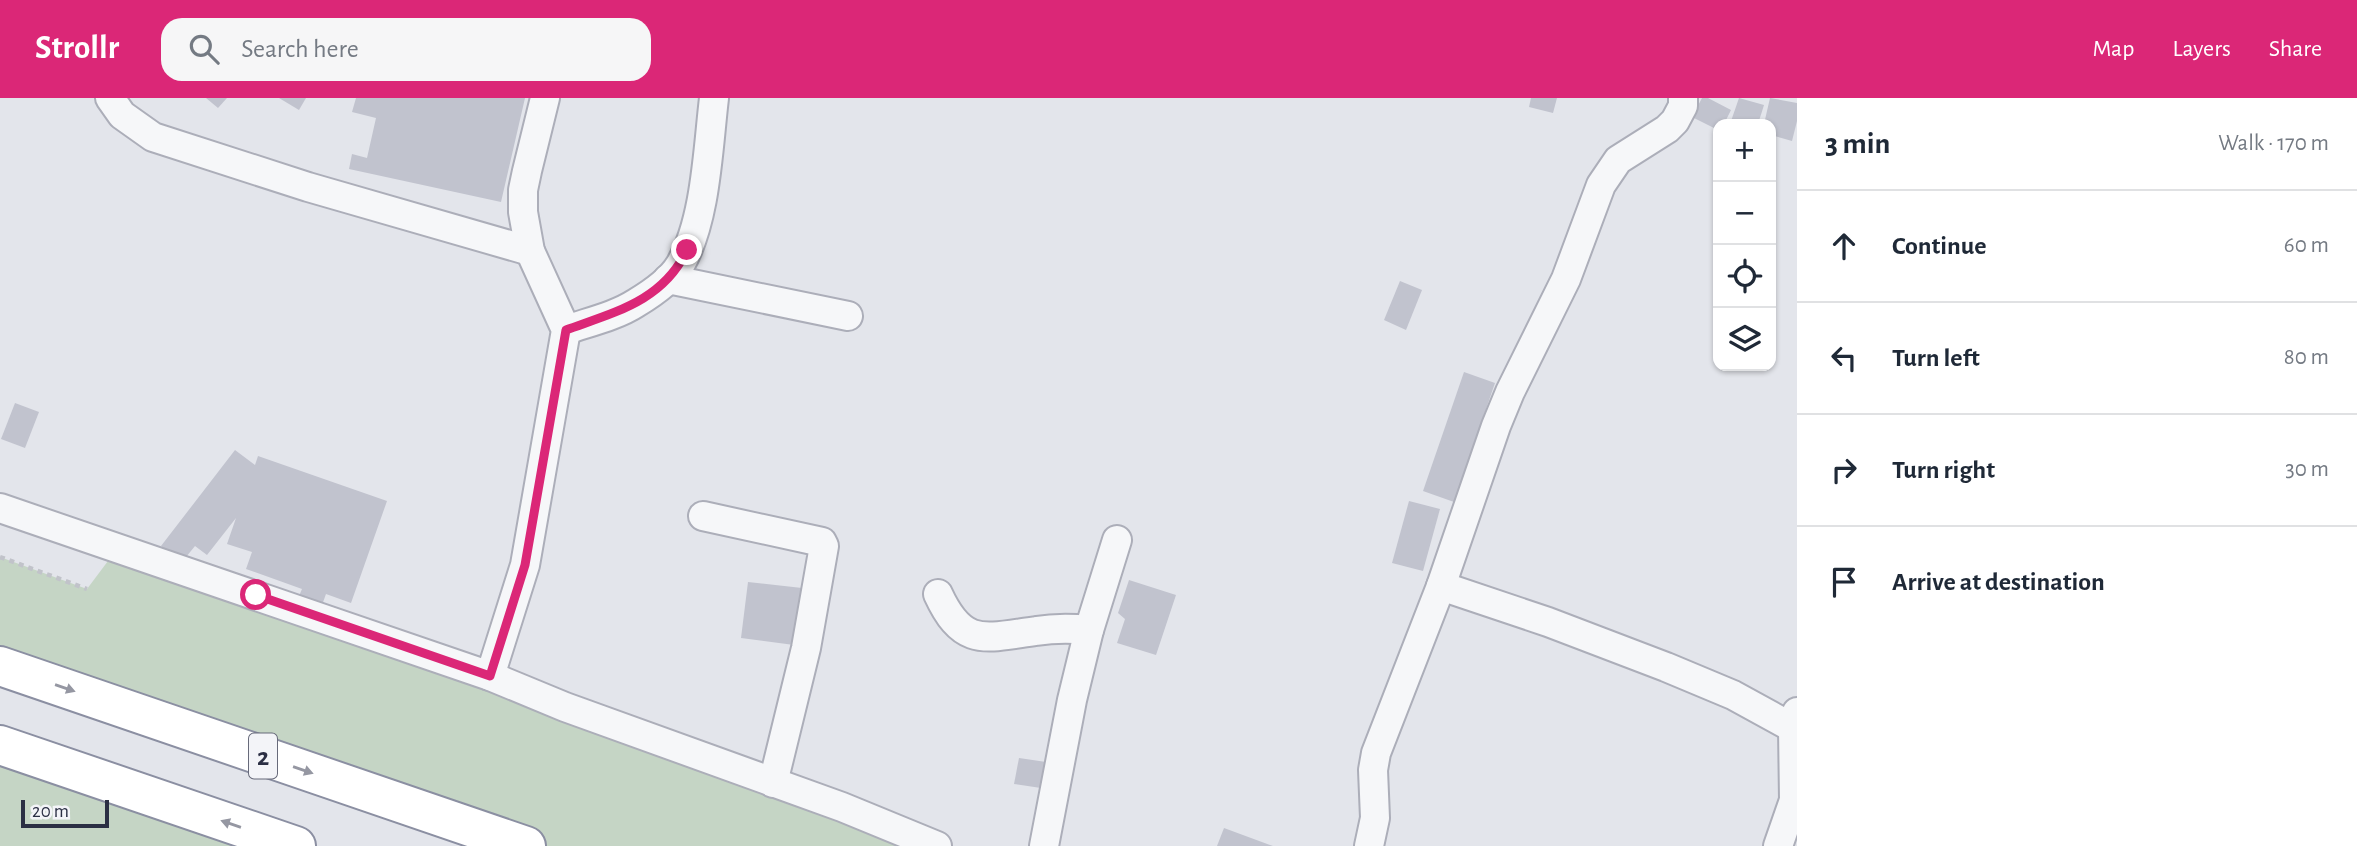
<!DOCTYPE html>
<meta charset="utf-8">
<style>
body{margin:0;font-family:"Alegreya Sans",sans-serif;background:#f6f6f7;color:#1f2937}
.controls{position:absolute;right:21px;top:21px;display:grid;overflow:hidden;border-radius:14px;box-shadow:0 2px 5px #0004}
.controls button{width:63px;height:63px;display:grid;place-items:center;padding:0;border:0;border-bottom:2px solid #e0e1e3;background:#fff;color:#1f2937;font:35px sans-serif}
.scale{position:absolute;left:21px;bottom:18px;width:88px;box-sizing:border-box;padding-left:7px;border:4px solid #2b2f44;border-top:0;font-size:19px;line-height:24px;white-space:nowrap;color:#2b2f44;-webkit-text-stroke:5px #f3f4f8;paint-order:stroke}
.stop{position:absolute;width:21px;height:21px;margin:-16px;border:5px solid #db2777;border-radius:50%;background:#fff}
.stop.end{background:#db2777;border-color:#fff;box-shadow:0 2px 7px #0008}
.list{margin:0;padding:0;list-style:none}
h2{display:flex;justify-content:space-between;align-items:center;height:91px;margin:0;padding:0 28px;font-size:30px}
h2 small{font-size:23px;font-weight:400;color:#747a83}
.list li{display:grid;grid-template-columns:46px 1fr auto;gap:21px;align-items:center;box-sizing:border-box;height:112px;padding:0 28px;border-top:2px solid #e0e1e3}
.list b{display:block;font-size:26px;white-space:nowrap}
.list em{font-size:23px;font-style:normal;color:#747a83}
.icon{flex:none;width:38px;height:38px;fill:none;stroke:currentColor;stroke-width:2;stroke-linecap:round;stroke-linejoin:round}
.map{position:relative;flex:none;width:1797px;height:748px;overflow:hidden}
header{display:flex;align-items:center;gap:42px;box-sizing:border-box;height:98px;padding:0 35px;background:#db2777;color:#fff}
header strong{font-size:33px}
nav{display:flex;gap:38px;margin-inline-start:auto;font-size:24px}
.search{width:490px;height:63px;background:#f6f6f7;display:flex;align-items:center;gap:18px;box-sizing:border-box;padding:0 24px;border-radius:21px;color:#747a83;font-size:26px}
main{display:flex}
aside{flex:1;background:#fff}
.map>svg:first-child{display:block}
</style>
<header>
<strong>Strollr</strong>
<div class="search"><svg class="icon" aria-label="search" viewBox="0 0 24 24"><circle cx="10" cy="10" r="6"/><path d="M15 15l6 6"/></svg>Search here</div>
<nav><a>Map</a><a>Layers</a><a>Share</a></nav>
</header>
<main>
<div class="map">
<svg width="1797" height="748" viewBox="0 0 1797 748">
<rect width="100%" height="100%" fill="#e3e5eb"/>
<g fill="#c5d5c5">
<polygon points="117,451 938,748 524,748 0,568 0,459 87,491"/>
<polygon points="0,646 296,748 0,748"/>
</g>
<g fill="#c1c3ce">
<polygon points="206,0 227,0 218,10"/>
<polygon points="279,0 306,0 299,12"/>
<polygon points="356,0 525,0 501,104 349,71 352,56 367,60 376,20 352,14"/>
<polygon points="1531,0 1557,0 1553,15 1529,9"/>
<polygon points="1702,0 1708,0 1731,12 1724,26 1718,26 1718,32 1692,19"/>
<polygon points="1739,0 1764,7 1758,26 1730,26"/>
<polygon points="1770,0 1797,5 1797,23 1792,43 1771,37 1771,26 1764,26"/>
<polygon points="1400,183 1422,192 1406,232 1384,222"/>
<polygon points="1464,274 1495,285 1454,404 1423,393"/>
<polygon points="15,305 39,314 25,350 1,341"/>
<polygon points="235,352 255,367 258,358 387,403 351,505 326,496 322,507 299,498 302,491 246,471 252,454 227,446 236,420 207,457 195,448 182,464 161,448"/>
<polygon points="1409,403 1440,411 1423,473 1392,465"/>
<polygon points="1129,482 1176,497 1156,557 1117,545 1125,521 1118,515"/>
<polygon points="748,484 802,490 794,547 741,540"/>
<polygon points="1019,660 1046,664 1041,690 1014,686"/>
<polygon points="1224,730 1273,748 1217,748"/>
</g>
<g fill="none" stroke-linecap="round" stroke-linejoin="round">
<defs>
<g id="minor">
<polyline points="110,0 122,17 153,39 308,89 530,153"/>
<polyline points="668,181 848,218"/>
<path d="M566 232C589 224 616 218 636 205 651 196 671 182 680 167 706 123 708 50 714 0"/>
<polyline points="0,410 490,578 565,609 842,709 937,748"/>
<polyline points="703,418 822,444 824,448 806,550 773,685"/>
<polyline points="1441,488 1548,524 1666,569 1733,597 1793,630"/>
<path d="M938 496C963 550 984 540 1036 533 1054 530 1071 530 1089 532"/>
<polyline points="490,578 525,467 566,232 530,153 523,114 523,92 527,73 545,0"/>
<polyline points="1044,748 1072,602 1089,532 1117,442"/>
<polyline points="1369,748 1375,720 1373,672 1376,655 1441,488 1496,328 1510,294 1566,181 1601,87 1618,62 1667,31 1675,23 1683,8 1683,0"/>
<polyline points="1778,748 1794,702 1793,630 1797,614"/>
</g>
<g id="highway">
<polyline points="0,568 526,748"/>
<polyline points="0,647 296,748"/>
</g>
</defs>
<use href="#minor" stroke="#acaeb9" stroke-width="32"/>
<use href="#highway" stroke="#8b8fa2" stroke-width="42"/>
<polyline stroke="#c1c3ca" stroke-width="4.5" stroke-dasharray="5 5" stroke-linecap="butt" points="0,459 87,491"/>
<use href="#minor" stroke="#f6f7f9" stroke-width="28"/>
<use href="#highway" stroke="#fff" stroke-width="38"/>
</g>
<defs><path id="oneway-solid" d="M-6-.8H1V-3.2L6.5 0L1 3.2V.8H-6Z" transform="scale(1.75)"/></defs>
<g fill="#9597a2">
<use href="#oneway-solid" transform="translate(65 590) rotate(19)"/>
<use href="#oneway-solid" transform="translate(303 672) rotate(19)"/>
<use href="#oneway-solid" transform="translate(231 726) rotate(-161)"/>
</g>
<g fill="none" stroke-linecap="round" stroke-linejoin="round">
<path stroke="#db2777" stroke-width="9" d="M256 497 490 578 525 467 566 232C615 214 663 203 687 152"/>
</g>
<g text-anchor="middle" stroke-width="6" stroke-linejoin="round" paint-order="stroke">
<rect fill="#f3f4f8" stroke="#676a7a" stroke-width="2" x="249" y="635.5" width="28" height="45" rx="5"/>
<g font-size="26" font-weight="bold" fill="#2b2f44">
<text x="263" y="667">2</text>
</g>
</g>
</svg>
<div class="controls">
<button>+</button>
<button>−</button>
<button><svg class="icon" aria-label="locate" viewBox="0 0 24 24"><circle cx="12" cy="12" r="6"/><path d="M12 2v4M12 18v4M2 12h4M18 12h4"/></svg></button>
<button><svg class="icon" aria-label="layers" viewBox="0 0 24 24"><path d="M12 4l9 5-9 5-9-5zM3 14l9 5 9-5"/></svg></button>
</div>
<div class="scale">20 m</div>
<div class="stop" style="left:256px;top:497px"></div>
<div class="stop end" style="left:687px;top:152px"></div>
</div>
<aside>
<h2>3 min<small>Walk · 170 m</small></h2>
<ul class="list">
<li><svg class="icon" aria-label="ahead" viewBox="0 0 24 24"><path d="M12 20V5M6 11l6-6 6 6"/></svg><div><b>Continue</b></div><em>60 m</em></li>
<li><svg class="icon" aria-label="left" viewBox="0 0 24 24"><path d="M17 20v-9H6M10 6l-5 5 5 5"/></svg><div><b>Turn left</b></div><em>80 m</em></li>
<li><svg class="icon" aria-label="right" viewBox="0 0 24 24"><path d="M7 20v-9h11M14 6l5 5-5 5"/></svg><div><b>Turn right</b></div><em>30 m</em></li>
<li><svg class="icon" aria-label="arrive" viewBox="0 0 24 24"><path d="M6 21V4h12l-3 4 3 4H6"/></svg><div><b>Arrive at destination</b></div></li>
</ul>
</aside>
</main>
